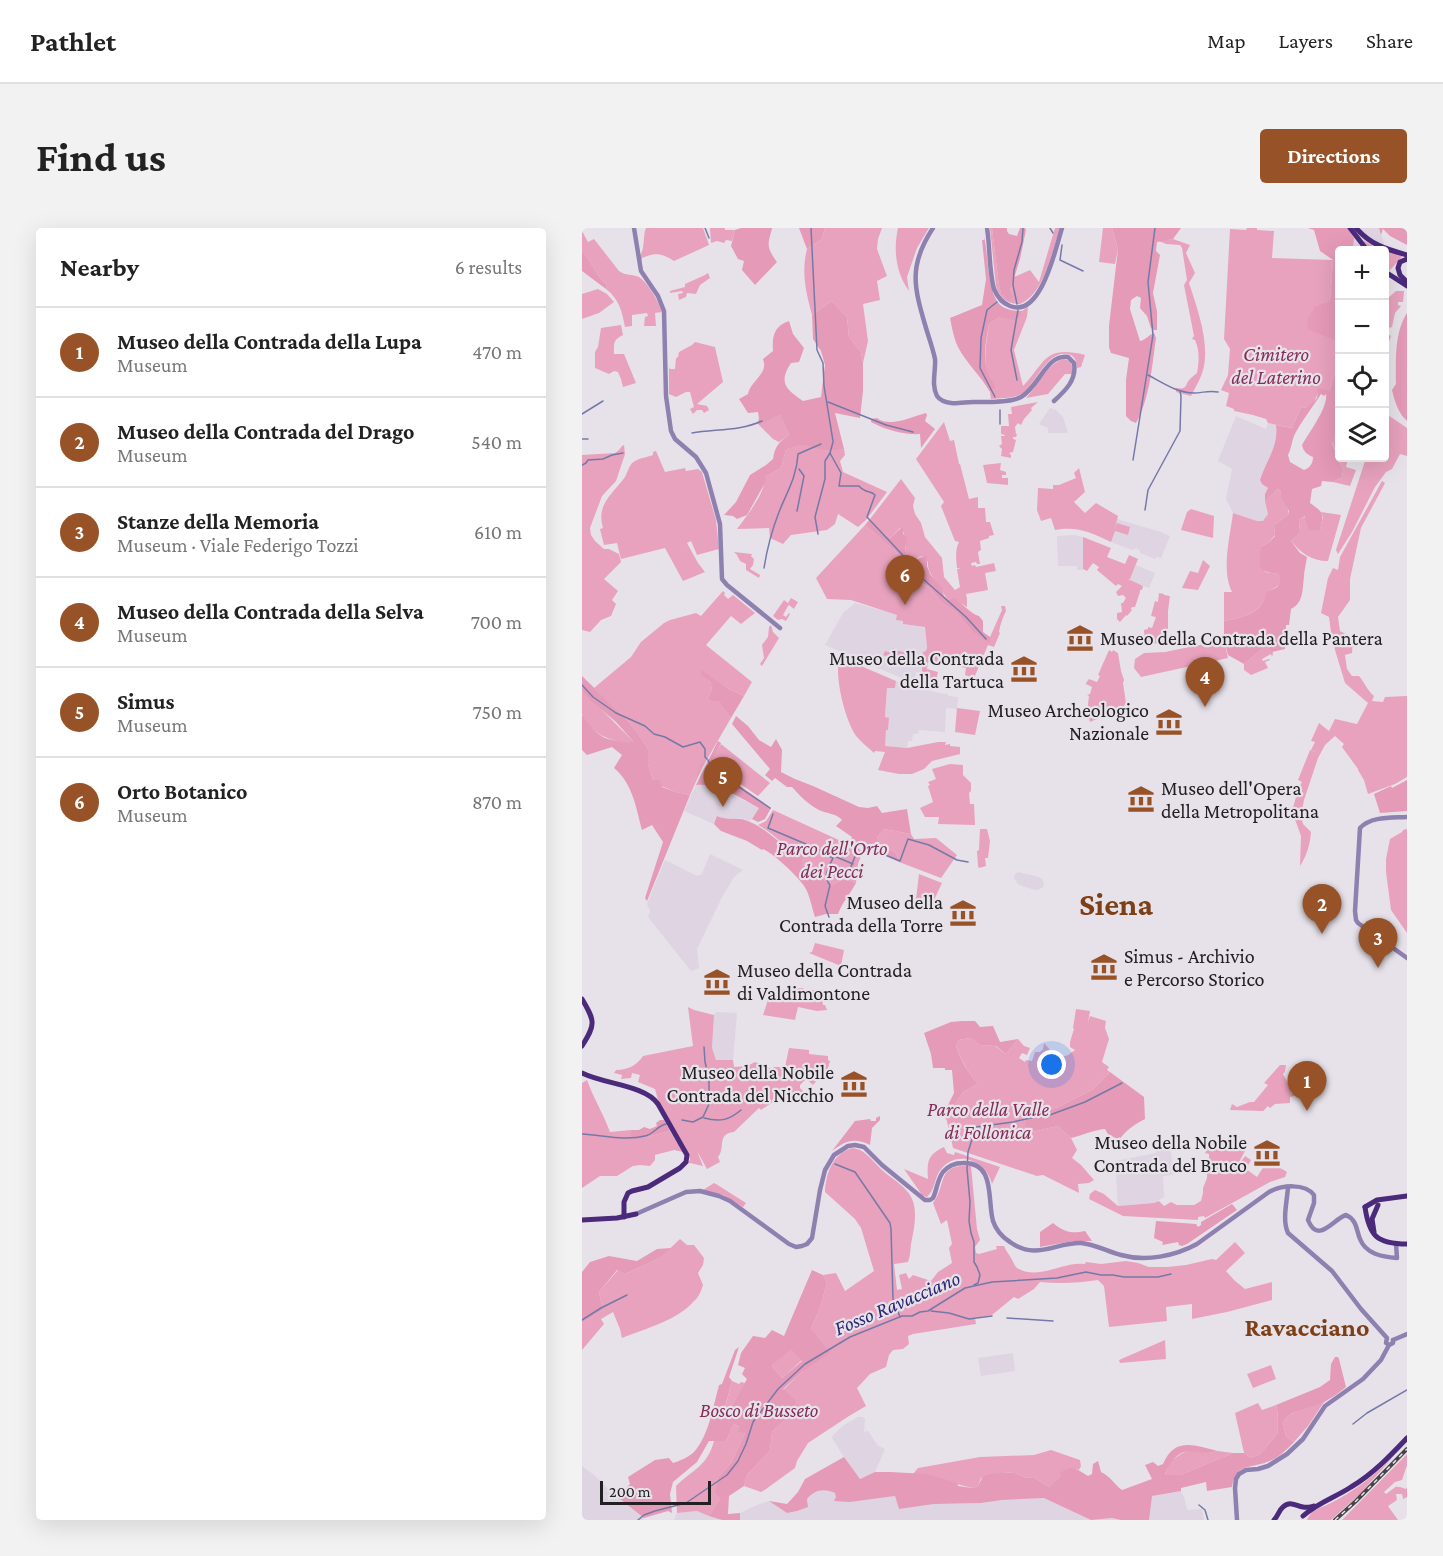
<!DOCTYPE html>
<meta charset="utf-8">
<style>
body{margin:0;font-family:"Crimson Pro",serif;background:#f2f2f2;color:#222}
.controls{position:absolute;right:18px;top:18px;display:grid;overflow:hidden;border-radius:6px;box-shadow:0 6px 24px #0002}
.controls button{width:54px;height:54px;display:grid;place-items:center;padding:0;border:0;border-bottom:2px solid #e0e0e0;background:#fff;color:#222;font:30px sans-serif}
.scale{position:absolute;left:18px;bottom:15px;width:111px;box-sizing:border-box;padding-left:6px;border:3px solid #222023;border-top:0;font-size:16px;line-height:21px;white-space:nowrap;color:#222023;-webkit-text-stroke:4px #e7e2ea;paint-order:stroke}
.you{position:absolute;left:470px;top:837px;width:21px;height:21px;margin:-15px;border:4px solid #fff;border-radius:50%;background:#1a73e8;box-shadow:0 0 0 9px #1a73e833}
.badge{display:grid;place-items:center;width:39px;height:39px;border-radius:50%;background:#975327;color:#fff;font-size:20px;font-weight:700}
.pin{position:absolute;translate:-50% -50px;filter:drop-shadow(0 2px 3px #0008)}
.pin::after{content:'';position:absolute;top:32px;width:21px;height:18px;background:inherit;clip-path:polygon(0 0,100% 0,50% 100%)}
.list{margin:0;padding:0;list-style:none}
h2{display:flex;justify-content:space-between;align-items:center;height:78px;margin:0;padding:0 24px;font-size:26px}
h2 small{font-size:20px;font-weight:400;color:#767676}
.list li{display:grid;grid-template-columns:39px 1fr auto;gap:18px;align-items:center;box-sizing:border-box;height:90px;padding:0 24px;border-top:2px solid #e0e0e0}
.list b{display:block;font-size:22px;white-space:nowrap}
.list p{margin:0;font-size:20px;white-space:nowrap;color:#767676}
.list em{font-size:20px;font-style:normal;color:#767676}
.icon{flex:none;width:33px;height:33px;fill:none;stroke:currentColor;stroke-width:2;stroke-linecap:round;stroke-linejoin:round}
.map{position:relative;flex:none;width:825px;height:1292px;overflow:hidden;border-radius:6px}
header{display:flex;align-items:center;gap:36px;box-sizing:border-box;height:84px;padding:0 30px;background:#fff;border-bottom:2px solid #e0e0e0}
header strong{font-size:28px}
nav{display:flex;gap:33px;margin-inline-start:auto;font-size:21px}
.intro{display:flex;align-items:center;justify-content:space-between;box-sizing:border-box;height:144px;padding:0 36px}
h1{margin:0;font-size:42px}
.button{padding:15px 27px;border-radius:6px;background:#975327;color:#fff;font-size:21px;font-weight:700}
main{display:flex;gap:36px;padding:0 36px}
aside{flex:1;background:#fff;border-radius:6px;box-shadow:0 6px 24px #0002}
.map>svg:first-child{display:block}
</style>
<header>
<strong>Pathlet</strong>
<nav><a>Map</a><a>Layers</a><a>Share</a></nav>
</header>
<div class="intro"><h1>Find us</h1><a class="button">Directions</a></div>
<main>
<aside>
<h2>Nearby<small>6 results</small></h2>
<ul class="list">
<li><span class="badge">1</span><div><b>Museo della Contrada della Lupa</b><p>Museum</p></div><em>470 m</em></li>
<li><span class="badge">2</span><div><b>Museo della Contrada del Drago</b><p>Museum</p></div><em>540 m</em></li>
<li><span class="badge">3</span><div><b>Stanze della Memoria</b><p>Museum · Viale Federigo Tozzi</p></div><em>610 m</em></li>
<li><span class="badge">4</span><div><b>Museo della Contrada della Selva</b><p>Museum</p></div><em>700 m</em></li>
<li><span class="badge">5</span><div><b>Simus</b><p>Museum</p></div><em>750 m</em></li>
<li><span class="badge">6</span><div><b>Orto Botanico</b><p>Museum</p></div><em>870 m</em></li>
</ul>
</aside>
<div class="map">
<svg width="825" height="1292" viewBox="0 0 825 1292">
<rect width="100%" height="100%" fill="#e7e2ea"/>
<g fill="#ded4e2">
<polygon points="765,0 797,0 802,15 798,21 782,14 788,22 771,22 772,10"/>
<polygon points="468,180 474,182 481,189 486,205 466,205 466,200 457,196"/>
<polygon points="654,188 684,201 686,195 694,197 695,209 680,256 686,260 683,266 684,277 686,284 685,289 681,293 678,294 651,285 644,271 650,241 636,233"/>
<polygon points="535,291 579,304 588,308 579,330 574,329 573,331 558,325 558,322 554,320 550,322 529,314"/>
<polygon points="493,307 501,309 501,340 500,342 495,342 495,338 476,338 475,308"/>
<polygon points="554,337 573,345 567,360 547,353"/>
<polygon points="273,375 316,387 321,393 321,396 343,399 345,421 344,424 341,424 339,445 334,444 333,453 317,449 243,417 261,385"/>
<polygon points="314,453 356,465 366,466 366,468 376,469 375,481 364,480 363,504 337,502 336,506 331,506 330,513 326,513 325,520 302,518 304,501 306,502 307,490 303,490 305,459 313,460"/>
<polygon points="122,556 129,557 143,563 177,580 168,593 158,590 141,591 136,588 132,596 102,583 114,557"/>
<polygon points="128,626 161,642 152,649 139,671 115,721 117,740 109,743 66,689 68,684 67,680 65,676 83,632 115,648 120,646"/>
<polygon points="436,644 457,649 460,651 462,655 461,659 458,661 453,662 437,657 432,651 433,646"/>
<polygon points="134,784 155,785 151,832 134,832 130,820 132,787"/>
<polygon points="585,915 587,921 588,921 587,921 587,923 589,923 591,947 581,948 582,969 572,975 536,978 533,933 574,925 574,918"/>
<polygon points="431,1125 433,1143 399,1148 396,1130"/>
<polygon points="276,1189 281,1189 283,1191 282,1204 286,1203 296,1218 303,1221 293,1244 278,1251 262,1229 250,1210 251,1207 262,1197"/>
<polygon points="0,1238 12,1247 33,1267 62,1290 61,1292 0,1292"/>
<polygon points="240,1262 247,1262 253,1265 254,1269 253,1272 268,1274 313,1268 317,1281 352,1276 399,1275 420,1272 462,1270 509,1292 530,1290 539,1292 158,1292 158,1285 175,1277 187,1273 205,1285 215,1283 226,1276 225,1271 229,1266"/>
<polygon points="599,1263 603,1272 605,1282 620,1281 622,1292 567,1292 569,1268"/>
<polygon points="115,1283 123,1285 140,1292 92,1292 95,1285"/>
</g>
<g fill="#e8a2bd">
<path d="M64 0H121L127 17 92 33C80 25 73 24 60 30L59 34 57 29C64 20 60 10 64 0Z"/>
<polygon points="128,0 143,0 143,2 153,2 150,13 144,12 142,15 135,13 129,15"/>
<path d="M243 0H300L296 11 295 21 305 48 295 53 298 72 281 76 286 113 281 135 279 124 267 109 265 89 250 73 230 87C224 64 219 45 225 21L240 11Z"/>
<path d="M316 0H347L335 20 325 49 327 63C314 45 311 22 316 0Z"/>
<path d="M408 0H410L417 58 419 65 428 63 432 49 448 42 457 54 473 0H478C470 24 462 66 438 76 424 76 418 70 414 58Z"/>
<polygon points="521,0 530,0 536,21 533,36 517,34"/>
<path d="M665 0H675V2L692 3 690 30 751 32 748 74H744L748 109 757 114V125L756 130 757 131V134L747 163 736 164C734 172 730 176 724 180L719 179 710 200 686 195 684 191 671 187 652 183V181L644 178 647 165 639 162 646 147 648 121 642 111 648 1 664 2Z"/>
<path d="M0 3 6 14 12 11 37 43C44 48 50 46 57 49 66 55 77 74 80 84L73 85 74 98H62L63 89 66 88 65 85 50 87V98L43 99C40 83 37 71 24 61L25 57C15 49 10 35 2 25H0Z"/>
<path d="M591 11 608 17 604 25 613 45 607 55C615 79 627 113 622 138 620 149 614 158 609 168L594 164V160C607 162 602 156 609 150 611 148 613 147 615 145 617 134 618 123 613 112L610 111 612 108 602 57 605 52 600 20 598 17 584 16 577 13Z"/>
<polygon points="782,13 798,21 818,27 820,29 807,43 803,40 802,22 788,22 782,14"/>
<polygon points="126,45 128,50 118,57 114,66 105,65 104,69 97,72 96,66 101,65 100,63 88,65 88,63 103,59 103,56 123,47"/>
<polygon points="16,61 25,66 32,74 17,85 0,91 0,66"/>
<polygon points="814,63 822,63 821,74 816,74 816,77 819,78 813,85 810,99 807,100 806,106 809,108 805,119 803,118 806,85 806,70"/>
<path d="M446 79 445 89 432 122 441 158C464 134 462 117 503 127L499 139 495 140C495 133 493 128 486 126 465 122 454 155 441 165 432 171 419 170 409 171L408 164 413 159C398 139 404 119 407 96L418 89 440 85V83Z"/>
<path d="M39 97 41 107C31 112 32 115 32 126H42L54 155 41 159 39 151 36 144 32 143 27 146 13 140V124L16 119 19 100Z"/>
<polygon points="113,114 133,119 141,154 115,176 125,178 127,182 122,185 120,182 115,182 111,186 108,181 112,179 108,164 104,164 94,169 87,166 87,139 88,141 93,141 94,130 96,129 97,124 110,117"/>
<path d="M481 131C490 132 491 137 490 146H483L466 166 444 170C456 158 464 137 481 131Z"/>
<polygon points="456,174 449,180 450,182 442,191 439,197 436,195 433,199 434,206 435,206 434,209 431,209 431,211 434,212 431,224 427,225 429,227 429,230 419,228 420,221 417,218 420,216 419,208 422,208 423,207 419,206 419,198 427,198 426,186 430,186 429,179"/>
<polygon points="803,181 806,187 825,200 825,228 818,226 810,241 804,244 793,259 770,304 756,326 754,322 784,230 802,230"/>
<polygon points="198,185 207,207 197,214 191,211 177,197"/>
<path d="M362 194 368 213 372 212 377 236H378L387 271 396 269V280H403L404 294H408L412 307 407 308V310L398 313 399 322 396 324 398 336H395L394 334 389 335 390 338 393 337 394 339 412 335 414 343 403 345 406 362 384 366 385 371V379L372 371 367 372C362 368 362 365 359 360 353 351 345 345 346 334L340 328 330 332 323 323C326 314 320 310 322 302L318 300 308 310 301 305 288 291 319 251 333 270 331 278 333 286 339 295 343 309 360 330 362 349 373 362 378 359 375 341 379 340H375C374 331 373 322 377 314L373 313 359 278 362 274 334 231Z"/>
<polygon points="757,201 758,230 766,230 764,239 774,242 768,258 751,254 760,249 761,242 750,214"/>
<path d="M221 215 246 222 262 221 263 227 258 233 261 244 305 264 284 292 276 299 256 286 253 296 245 302 209 307 201 316 188 310 187 300 155 301C164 289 184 264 183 249L199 240 204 222 212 217Z"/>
<polygon points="42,217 43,226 34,253 20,268 8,300 9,307 13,313 22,321 27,321 37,326 39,334 22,351 36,363 30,372 34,376 29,388 19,392 8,404 0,402 0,227 33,225 37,222 40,218"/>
<path d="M74 223 83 244 103 240 104 243 116 241 120 244 134 292 137 321 115 327 109 313 105 315 116 335 123 344 101 353 83 320 39 331 35 315 22 317 18 301 21 300C14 276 30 267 43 249 46 244 47 236 53 233 58 230 66 229 71 227V224Z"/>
<polygon points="419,235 418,242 424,244 424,247 420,247 420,250 426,250 426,257 405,255 401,237"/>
<path d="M497 240 503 264 492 274 503 285 514 275 536 288 533 300 535 295 548 299 546 307 533 303 529 314C509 305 496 298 473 302L469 290 459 293 455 282 456 260 471 261V257H477L494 250 492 245Z"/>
<path d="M800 253 803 255 779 300 768 351V372L756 389 758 403 771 410 770 425 763 427 765 441 770 448H777C783 455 785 462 792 468L790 473 801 474 803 469 825 468V549L813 556 786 566 782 552 776 542V541L760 519 762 516 753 508 743 517 736 530 722 572 719 588 721 596 729 604C728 617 725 627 718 638L719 608 710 583 716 562 720 554 716 552 728 522 738 525 729 522 733 514 729 513 737 495 747 503 753 491 775 496 786 475 763 455 750 412 747 389 739 385 746 350 751 340 756 342 758 329Z"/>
<path d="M696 261 699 264C700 273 708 279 706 287L692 297 693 307 686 315 679 319 683 344 696 346 699 353 698 357 685 364C682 384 660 390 642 393V364H650C639 342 648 309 651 285L675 293H681L686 286 683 273Z"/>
<polygon points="609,281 632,288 631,310 599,302 605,284"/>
<path d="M739 284 759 287 746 333C729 333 719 325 709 313L718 305 717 292 724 288 726 302H738L741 289Z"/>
<path d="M283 297 321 330 327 342 334 352 348 360 359 374 374 384 389 402 408 409 420 382 419 378H423L424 383C421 389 418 397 417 404L418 405 412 419 406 417 392 450 383 447 384 440 365 436V429L357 427 355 436 346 434 345 441 356 444 354 453H356V460L339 455 341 424 344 423 345 419 343 399 321 396V393L314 392 315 387 269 372 245 371 234 350Z"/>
<polygon points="501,309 529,320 525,329 543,336 547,327 556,331 548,351 546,351 561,358 560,362 558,362 558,364 553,379 550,379 549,381 550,382 545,388 544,387 538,394 535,391 535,385 540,384 539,375 541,375 544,370 541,367 536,368 534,364 540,358 536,356 534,358 515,342 517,339 511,335 505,343 501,341"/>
<polygon points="152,324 170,326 169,328 172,331 171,337 168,341 178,347 177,350 164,342 164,336 158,333 155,327"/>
<polygon points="621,332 628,338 616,362 600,360 608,343 616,345"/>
<polygon points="141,363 143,365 142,367 146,371 151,367 173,385 159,396 149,388 124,417 170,454 162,468 147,461 119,443 128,453 130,461 125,471 129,473 139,473 142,482 149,490 120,540 108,567 94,564 79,558 78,553 71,552 66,536 66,521 56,506 47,494 12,460 49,429 59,414 82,395 88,392 114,385 119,388"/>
<polygon points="577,365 582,366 582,367 588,368 586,383 586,401 581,402 582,415 563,416 562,402 566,401 566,399 570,400 574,389 569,388 573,373 576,374"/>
<polygon points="209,370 216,374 212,381 207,377 206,378 201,387 204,389 207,385 208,386 204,393 200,391 196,392 191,388 202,372 206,375"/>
<polygon points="189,397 191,404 197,410 180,438 178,436 182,430 180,417 186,409 187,399"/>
<polygon points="642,412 646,430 559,449 552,440 553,431 562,425 583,424"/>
<polygon points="686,416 691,425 690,429 689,426 680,431 681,433 687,431 688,432 683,434 686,440 669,447 662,442 662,436"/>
<polygon points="311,420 313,422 329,426 329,438 310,434 311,431 301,427 303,423 309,425"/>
<polygon points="527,422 530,424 531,422 536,425 539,443 542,452 541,455 544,475 536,486 524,486 522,489 518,487 515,491 508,494 505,483 506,483 506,476 507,468 505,467 508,466 510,459 504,456 504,455 507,451 515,454 518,448 516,447"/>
<path d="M258 429 314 453 313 460H305L303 489 307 490 306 502H304L303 518 325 520 356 514H364L363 517 368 516V518L378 519V526L350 533 342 541 330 546H317L296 542 303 524 293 523 292 525C287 520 280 515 275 509 264 496 251 446 258 429Z"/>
<path d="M0 462 51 513 46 516C39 513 30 513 23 509 15 506 2 494 0 486 0 479 0 469 0 462Z"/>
<polygon points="375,480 398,483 393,507 373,504"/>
<polygon points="139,516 188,555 176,568 154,553 155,552 146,545 144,547 130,538 128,533"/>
<polygon points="368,536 381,537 381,547 389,555 389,563 387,565 388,576 392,576 393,597 356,596 357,589 343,589 338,580 351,574 346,558 348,557 346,554 354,551 350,541"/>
<path d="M191 582 281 623 276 636 274 655 261 651 249 658 227 639 219 638 220 626C203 621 192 605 176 597L184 593Z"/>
<polygon points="302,601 329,606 332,611 354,610 375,627 359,650 317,634 314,625 301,617 295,610"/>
<polygon points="398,601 405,601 408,613 406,630 403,630 404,638 397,640 396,638 395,623 397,622"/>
<polygon points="825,601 825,705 809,682 804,644 804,631 808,611 820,604 821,602"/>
<polygon points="337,646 360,655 352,672 342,670 334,671"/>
<polygon points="233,715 262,722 259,738 227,725 230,724"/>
<polygon points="221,760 222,762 243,762 243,768 240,769 241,777 243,777 245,782 235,783 216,779 213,792 181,787 189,763"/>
<path d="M106 779 112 782 132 787 130 820 134 832H151L152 839 165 838 173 834 190 841 192 839H203L207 820 227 822V826L246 828V832L248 833 246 840 231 857 224 851 218 857V860L230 872 226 876 216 866 204 870 202 872 201 871 199 873 191 874 179 882 177 880 152 904C134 906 144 920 136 929L138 934 125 941 115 923 121 938 108 935 105 936 108 932 107 926 76 872 73 861 56 854 58 847 50 845 49 850 39 851 40 847 32 845 34 842C46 842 55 837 61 828L111 818Z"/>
<path d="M494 781 508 783 506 794 508 788 524 793 523 800 527 811 520 834 527 839 525 842 528 844 510 862 476 879 446 888 450 904 476 898 489 910 495 922 490 930 499 937 512 952 507 955 496 956 497 965 461 947 455 948 371 920 365 893 357 879 373 876 381 864 396 856C386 844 379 832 374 818L377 812 388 810 398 817 413 818 424 826 436 811 442 818 448 820 445 827 440 825 437 830 443 834 444 832 450 833 453 824H458L461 821 462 815 468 822 466 826 475 831 486 827 493 822 488 819V814L492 801 491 800Z"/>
<polygon points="698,837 704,837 703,844 701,846 708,859 709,865 712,865 713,868 708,869 708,875 693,876 688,880 686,878 681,883 648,882 650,876 655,879 668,874 672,874 686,857 682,855"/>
<path d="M5 852C11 869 21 885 28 904L49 902V909L61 910 88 903 101 924 92 922 73 927V932L68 938 58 937 51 938 35 948H18L0 960V855Z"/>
<polygon points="640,910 656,919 656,920 663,923 655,938 659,940 661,937 658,935 663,928 669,932 664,941 675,949 684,935 689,937 690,935 705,944 703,949 688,954 623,990 622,988 616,989 616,992 541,988 507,971 508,966 513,962 522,966 536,978 572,975 577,973 582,978 589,974 595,977 612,977 619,973 621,965 621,960 625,950 625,938 627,938 627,926 623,925 631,911 637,914"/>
<path d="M362 919 365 925 372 927 373 924 418 939 410 956C405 934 377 921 360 940 352 948 354 961 345 969L340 967 322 941 346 951C345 934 345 927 362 919Z"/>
<path d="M270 920C282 921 288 930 296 938 304 947 316 953 324 962 337 975 333 996 330 1011 328 1019 329 1027 326 1034L312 1036 315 1062 320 1061 317 1047 324 1045 327 1051 331 1047 349 1053 356 1044 370 1035 367 1020 370 1016 365 992 359 996 351 975C365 957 354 935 389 938L395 1001 398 1012 393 1019 394 1025 397 1026 415 1021 414 1018H422C424 1023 427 1026 429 1030 432 1034 432 1039 437 1041 458 1052 481 1033 503 1036L504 1034 519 1036 544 1033 556 1035 567 1039H585L604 1037 630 1031 634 1032 653 1014 663 1025 644 1043 652 1052 663 1061 690 1054V1072L645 1084 610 1091V1076L584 1079 585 1093 527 1099 522 1058 516 1052C497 1055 477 1056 458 1054L452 1061 436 1071 432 1069 410 1087 393 1090 394 1096 331 1106 326 1108 327 1116 321 1121 311 1122 307 1127 304 1139 288 1146 275 1160 284 1178 267 1188 226 1215 215 1233 213 1240 184 1261 179 1264 162 1258 165 1247 188 1223 190 1204 212 1181 201 1162 221 1143 229 1101 238 1080 245 1055 241 1047 254 1045 263 1063 292 1043 279 1000 273 991 243 964C244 946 250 926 270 920Z"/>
<polygon points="132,955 134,956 164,975 161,979 141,967 121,962"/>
<path d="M98 1011 105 1017H112L122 1030 121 1037 116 1045 121 1057C119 1063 117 1069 112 1073 96 1092 63 1101 40 1110L38 1101 31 1084 19 1091 22 1096 0 1122V1095L21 1082 17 1064 36 1042 43 1046 78 1030Z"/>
<polygon points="583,1112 584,1131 538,1135 537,1132"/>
<polygon points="209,1120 220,1132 200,1150 190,1138"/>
<polygon points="689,1137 694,1151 671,1160 665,1146"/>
<polygon points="150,1153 157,1156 159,1154 163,1155 149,1179 142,1184"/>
<path d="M742 1174 726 1198 712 1214 704 1208 701 1195C708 1182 728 1178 742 1174Z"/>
<path d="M676 1175 680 1182 694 1177C697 1186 695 1195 696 1205L678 1226 669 1230 662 1225 653 1185Z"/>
<path d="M152 1196 158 1199 163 1205 149 1235 137 1248 140 1269 127 1288 115 1283 95 1285 94 1258C111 1241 125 1239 132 1213H144Z"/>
<polygon points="469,1222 498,1232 499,1238 497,1242 494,1241 467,1259 451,1249 444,1250 433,1245 419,1244 399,1250 396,1258 391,1260 331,1246 336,1240 398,1229 452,1227"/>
<path d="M608 1222 626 1225 636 1223 651 1225 598 1247H583C586 1235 595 1226 608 1222Z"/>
<polygon points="825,1226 825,1237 820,1252 813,1254 802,1264 804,1266 815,1258 815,1259 818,1259 824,1261 825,1259 825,1269 821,1271 820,1266 814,1266 815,1272 806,1278 816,1292 760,1292"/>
<path d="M813 1227 778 1266 749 1292H725C729 1282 738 1280 747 1276 773 1263 793 1247 813 1227Z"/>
</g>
<g fill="#e59ab7" fill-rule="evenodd">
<path d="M159 0H190V1C185 18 185 20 195 34L173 57 160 42 162 33 156 31 149 18 153 2Z"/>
<polygon points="217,0 243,0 240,11 225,21"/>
<polygon points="410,0 425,0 425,3 427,6 435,8 438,0 443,0 444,2 438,31 428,63 431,69 427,73 419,65 417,58"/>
<path d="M530 0H599L591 11 575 14 574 23 578 27 571 65 575 83V102H572L569 100 565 88 558 80 559 70 555 68 549 72 548 81 558 113C564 112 566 107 572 105L574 110C570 138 568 170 554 195L549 193 544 188V152L547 130 529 125 527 119V98L536 21Z"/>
<polygon points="726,0 765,0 772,10 771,22 758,22 757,114 726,101 725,99 726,90 733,79 748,73 751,32 738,23 732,2"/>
<polygon points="797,0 825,0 825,17 808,8 801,1 799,7"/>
<path d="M402 9C407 27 404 68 421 79 426 82 433 83 440 83V84L438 88 433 92 418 89 407 96C403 119 398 139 414 159L408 164C399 148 385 136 376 119 372 111 370 100 368 90L400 77 404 51 400 12H402Z"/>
<path d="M0 25H2C10 35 15 49 25 57L24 61 0 43Z"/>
<path d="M250 73 265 89 267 109 279 124 281 135V163L278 190 253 185 262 221C257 222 252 222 247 222 228 221 222 211 204 222L199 240 183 249V255L165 287 155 291 151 288 142 287 154 274 168 247 184 237 191 231C193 218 197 214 207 207L198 186 177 197 175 195 177 191 176 184 166 185 157 171 166 166C168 153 187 146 181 131L191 123C190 108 192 98 207 93L211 106 222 120 217 134 209 135C196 155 204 161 221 173L239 169 243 137 239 123 231 111 230 87Z"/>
<path d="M825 85V193C816 185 813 174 810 162L814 156C814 133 812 105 825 85Z"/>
<path d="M757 134V201L750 215 761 242 760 249 751 254 740 253 739 258 730 261 728 275C742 285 742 285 738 302H726L723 288 717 292 718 305 709 313 718 325 725 329C724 336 722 343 722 349 720 363 722 374 709 381L707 397H704L703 421 690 424 685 417 662 436 646 427 642 412V393C660 390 683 384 684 364 695 359 702 359 696 346 674 343 677 339 679 319L686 315 693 308 692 297 706 287 707 283 699 269V264L696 261 683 273V266L686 260 680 256 678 252C684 233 697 218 694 197L710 200 719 179 724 180 735 170 736 160 747 163ZM739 166 742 168 744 166C746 180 727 204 720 217 722 224 724 226 731 229 731 235 728 240 722 242L708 234 706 227C710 219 710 210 714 204 721 191 731 179 739 166Z"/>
<path d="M344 185 345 187 343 193 353 201 339 220 338 206C323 207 303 202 289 194V191L295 190C308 200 329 189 344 185Z"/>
<path d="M288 291 301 305 308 310 320 299 322 302 321 306 325 310 323 323 330 332C335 332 339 328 345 328V338L348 346 360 360 362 368 367 372 372 370C381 376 389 386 397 388L401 393V404L408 409 407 415 389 402 374 384 359 374 348 360 335 352 327 342 321 330 283 297Z"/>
<polygon points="119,442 147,461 162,468 149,490 142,482 138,473 129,473 125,471 130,461 128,453 119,447"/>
<path d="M0 448 47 494 56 506 66 521V536L71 552H78L80 559 94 564 108 567 65 673 63 670 81 614 70 597 60 602C54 580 51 556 32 540L40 527 30 519 5 527 0 522V487C6 495 15 508 26 511 33 513 39 513 46 515L51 513 34 494 7 471 0 462Z"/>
<path d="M154 488 166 498 177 512 189 519 194 511 200 522 199 544 213 551 231 558 277 579 286 580 295 578 300 585 325 581 329 606 302 601 295 610 301 617 314 625 317 634 269 612 270 609 254 598 260 592C254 585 245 586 237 582 226 576 218 568 210 559H205L193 550 190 553 183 547 188 541 150 496Z"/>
<path d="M136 513 139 515 129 533 130 538 189 580 183 591 176 594 170 591 177 580C159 570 135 554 114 557Z"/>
<polygon points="825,552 825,583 798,585 792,566 809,558 810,560"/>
<path d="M135 588C145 593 154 589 163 592 185 599 199 620 220 626V638L227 639 249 658 261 651 274 655C268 666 260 675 256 686H244L233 689C230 680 228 669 224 661 219 651 191 625 181 621L180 622 165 613 139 603 132 596Z"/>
<path d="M380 793H393L398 799 411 798 418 814 436 811 424 826 414 818 398 817 388 810 377 812 374 818C379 833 386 844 396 856L381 864 373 876 366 877 372 865 370 842H363V840H351L349 826 342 805 369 794Z"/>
<path d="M528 844 562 869 563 891C553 896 544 902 537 912L526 906 523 901C511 902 502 907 489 910L476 898 450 904 443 897 446 888 476 879 510 862Z"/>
<path d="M298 888V892L290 900 288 917C272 909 263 913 250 923L273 893 288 891 289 893H294V890Z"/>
<polygon points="78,892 82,892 88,903 61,910 49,911 49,902 57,902 62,899 68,901 75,898 74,895"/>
<polygon points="650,976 655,982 605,1016 600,1018 597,1017 596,1014 580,1017 581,1014 572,1010 574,993 614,996 616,999 619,997 619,994"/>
<path d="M471 995C482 1004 489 1006 503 1003L510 1013H491L458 1019V1004Z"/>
<polygon points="89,1020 78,1030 43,1046 35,1042 17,1064 21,1082 0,1095 0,1044 8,1034 27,1028 55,1033 75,1021"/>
<path d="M230 1042 241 1047 245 1055 238 1080 229 1101 248 1125 221 1143 201 1161 214 1173 212 1182 190 1204 188 1223 165 1247 162 1258 147 1268 146 1286 158 1285V1292H140L127 1288 139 1270 133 1265 137 1248 149 1235 163 1205 156 1204 158 1199 152 1196 144 1213H127L115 1234 91 1254 88 1266 90 1285 86 1283 62 1290 33 1267 41 1264 48 1256 46 1249 73 1232 87 1230 91 1235C97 1233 107 1229 112 1224 127 1207 131 1179 137 1157L140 1156 153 1122 157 1119 147 1149 150 1153 142 1183 149 1179 165 1151 160 1146 163 1140 156 1137 159 1125 171 1108 183 1110 190 1102 202 1108ZM209 1121 220 1133 200 1150 190 1138Z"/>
<path d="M753 1129H756L757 1131 764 1159C758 1164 751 1169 744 1173 729 1181 709 1180 701 1195L704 1208 712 1214C704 1222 697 1230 685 1234 667 1241 654 1235 650 1259L625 1263 624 1254 599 1260V1263L570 1268 567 1292H539L530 1290 509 1292 462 1270 420 1272 399 1275 352 1276 317 1281 313 1268 268 1274 252 1273 254 1269 253 1265C242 1260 232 1262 225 1271L226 1279 215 1283 205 1285 187 1273 205 1276 216 1264 223 1251 262 1229 278 1251 293 1244H308L345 1246 375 1255 376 1258 391 1260 396 1258 401 1248 419 1244 433 1245 444 1250 451 1249 467 1259 479 1249 478 1245C489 1236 495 1241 506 1248L510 1246 511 1236 516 1233 519 1244C528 1248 532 1256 540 1262L570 1251 563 1237 571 1234 576 1238 581 1236C593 1208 613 1218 636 1223 635 1223 627 1225 626 1225 612 1225 604 1219 593 1230 588 1236 585 1240 583 1247H598L651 1225H662L669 1230 678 1226 696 1205C695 1195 697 1186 694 1177L738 1159 748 1152 749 1136Z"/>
</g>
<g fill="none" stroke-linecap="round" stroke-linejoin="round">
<g stroke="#7579a8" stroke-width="1.5">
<polyline points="123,0 127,10"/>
<polyline points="229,0 235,122 241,135 242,158 251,213"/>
<polyline points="468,0 471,5"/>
<polyline points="480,17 478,32 501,43"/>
<polyline points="435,76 431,57 432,42 440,14 441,0"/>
<path d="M566 147C581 155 595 165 612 165 621 165 626 162 636 164"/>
<polyline points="435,152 429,122 436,82"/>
<polyline points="413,169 398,140 399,110 405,82 415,74"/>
<polyline points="246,174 304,197"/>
<polyline points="418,182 418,196"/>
<polyline points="0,186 21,173"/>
<polyline points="304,197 331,204"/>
<path d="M110 205C134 201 158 203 180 193"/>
<polyline points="0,211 6,211"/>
<path d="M248 225 259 245 257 258H277C284 266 288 262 293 267L285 289 330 337 340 350 384 389 404 411"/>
<polyline points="551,232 571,107 566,54 573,0"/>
<polyline points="0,237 4,235 6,232 21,231 30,227 41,225"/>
<polyline points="563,282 566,262 598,203 599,168 598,163"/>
<polyline points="215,283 222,248 217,241"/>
<polyline points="236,306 233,289 243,251 243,233 248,225 251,214"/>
<path d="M182 340C185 321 190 302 197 284 205 264 215 248 216 226L239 216"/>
<polyline points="0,457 11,469 34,485 63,498 72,506 83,509 101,519 118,514 123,521 123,529 125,531"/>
<polyline points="126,532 130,541 188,580"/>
<polyline points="191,586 186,600 271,636"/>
<polyline points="279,617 318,633 326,611 347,617 375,632 386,634"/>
<path d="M243 625V626L251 630C247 639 240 649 248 657L243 678 247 689"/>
<polyline points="272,648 266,646 276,621"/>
<path d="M122 890C137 894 146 893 159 882"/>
<polyline points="100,892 111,894 121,889 127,876 127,850 123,834 122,819"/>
<path d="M0 906C21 907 42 913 63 908 72 906 75 898 84 896"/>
<polyline points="253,936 273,944 308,995 309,1001 311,1071 318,1089"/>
<polyline points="392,1057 396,1055 398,1047 395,1039 392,1034 392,1014 389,1005 387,993 388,974 385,941 386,924 394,899 431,894 453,889 465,888 503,874 540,855"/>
<polyline points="349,1083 367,1085 387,1091 410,1088"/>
<polyline points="425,1090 471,1093"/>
<polyline points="0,1092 19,1080 45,1067"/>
<polyline points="771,1196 785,1185 825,1162"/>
<polyline points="617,1277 623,1282 626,1292"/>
<polyline points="56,1292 62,1287 73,1283 104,1275 145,1247 156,1233 164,1216 171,1194 196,1161 223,1136 268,1109 320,1088 330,1088 338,1084 346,1083 383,1060 410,1054 475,1050 504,1044 519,1047 531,1047 542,1049 576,1049 589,1046"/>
</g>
<g stroke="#8e80af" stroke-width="4.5">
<polyline points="52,0 59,43 76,68 82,83 84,168 89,203 93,211 114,229 124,245 138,296 140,351 145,357 198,400"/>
<path d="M351 0C326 38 332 59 344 100 347 110 351 121 353 131 354 142 349 157 355 168 362 178 379 175 390 174 403 174 428 175 439 169 457 159 464 126 486 129L492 135C495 152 483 163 472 173"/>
<path d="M405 0C408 18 407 44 412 61 415 68 420 75 428 78 459 91 474 19 480 0"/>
<path d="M825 589C810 590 789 588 778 600L773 683 774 692 776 695 825 730"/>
<path d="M706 959C705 974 700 992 706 1005L750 1043 779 1081 805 1110 804 1115 807 1117"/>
<path d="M54 986 104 964 118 963 137 968 148 973 207 1016 214 1019 220 1018 225 1016 230 1010 238 962 243 942 252 927 266 918 273 917 282 919 300 937 343 972H348L351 970C355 962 355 952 361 944 366 938 373 935 381 935 414 934 405 972 411 993 414 1002 420 1009 428 1014 454 1033 474 1014 499 1015 513 1016 526 1024 539 1027 564 1034 593 1028 615 1016L687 964C700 957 723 955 732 967V975L726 992C736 1017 751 991 764 987 775 992 774 1001 778 1011 784 1026 800 1029 815 1030L814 1016"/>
<polyline points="811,1112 825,1106"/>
<polyline points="655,1292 653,1260 654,1251 657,1246 664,1242 676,1241 686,1238 705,1226 721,1211 743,1178 781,1151 799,1132 807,1117 811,1115 811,1112"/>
</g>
<g stroke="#4b2a7c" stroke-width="5">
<polyline points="768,0 785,22"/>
<path d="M774 0C789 17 804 21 825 27"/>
<polyline points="825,31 818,34 816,40 818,47 825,54"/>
<polyline points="802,43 825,58"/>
<path d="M0 771C13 793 14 796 0 818"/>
<path d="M0 845C21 856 63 857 76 876L105 927 104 934 98 940 66 959 50 963 46 965 42 974V989"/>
<path d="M783 979C787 1008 795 1016 825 1016"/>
<polyline points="783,979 795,972 825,968"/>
<polyline points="0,992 35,990 54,986"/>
<polyline points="792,1004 790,991 796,977"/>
<path d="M721 1288C735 1275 754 1269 769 1259 791 1246 808 1228 825 1210"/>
<path d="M692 1292C696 1288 697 1282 701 1279 708 1272 714 1278 721 1279 725 1280 728 1279 732 1278"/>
</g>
<defs>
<polyline id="rail" points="753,1292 774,1273 825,1221"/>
</defs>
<use href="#rail" stroke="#464447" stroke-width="4"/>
<use href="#rail" stroke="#e7e2ea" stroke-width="1.5" stroke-dasharray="4.5" stroke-linecap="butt"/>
</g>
<defs>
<symbol id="museum-bare" viewBox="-9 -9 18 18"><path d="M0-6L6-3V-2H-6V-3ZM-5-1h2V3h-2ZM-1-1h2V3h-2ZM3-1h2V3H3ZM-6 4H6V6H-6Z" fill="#975327" stroke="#e7e2ea" stroke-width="2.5" paint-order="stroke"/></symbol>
</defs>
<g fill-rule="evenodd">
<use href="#museum-bare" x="479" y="391" width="38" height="38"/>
<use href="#museum-bare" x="423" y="422" width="38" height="38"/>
<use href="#museum-bare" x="568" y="475" width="38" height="38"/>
<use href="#museum-bare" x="540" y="552" width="38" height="38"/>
<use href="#museum-bare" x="362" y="666" width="38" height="38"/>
<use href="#museum-bare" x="503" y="720" width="38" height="38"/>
<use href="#museum-bare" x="116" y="735" width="38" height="38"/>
<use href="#museum-bare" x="253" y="837" width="38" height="38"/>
<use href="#museum-bare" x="666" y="906" width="38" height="38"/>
</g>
<g text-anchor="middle" stroke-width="4.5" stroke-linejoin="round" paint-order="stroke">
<g font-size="20" font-style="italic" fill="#842d56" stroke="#e7e2ea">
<text x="694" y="133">Cimitero<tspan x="694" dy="23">del Laterino</tspan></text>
<text x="250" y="627">Parco dell'Orto<tspan x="250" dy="23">dei Pecci</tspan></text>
<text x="406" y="888">Parco della Valle<tspan x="406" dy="23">di Follonica</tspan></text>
<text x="177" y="1189">Bosco di Busseto</text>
</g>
<g font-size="20" fill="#222023" stroke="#e7e2ea" text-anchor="end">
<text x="518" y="417" text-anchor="start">Museo della Contrada della Pantera</text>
<text x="422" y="437">Museo della Contrada<tspan x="422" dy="23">della Tartuca</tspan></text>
<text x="567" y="489">Museo Archeologico<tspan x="567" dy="23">Nazionale</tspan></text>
<text x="579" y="567" text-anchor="start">Museo dell'Opera<tspan x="579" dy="23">della Metropolitana</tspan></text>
<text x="361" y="681">Museo della<tspan x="361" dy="23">Contrada della Torre</tspan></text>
<text x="542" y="735" text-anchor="start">Simus - Archivio<tspan x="542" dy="23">e Percorso Storico</tspan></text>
<text x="155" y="749" text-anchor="start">Museo della Contrada<tspan x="155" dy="23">di Valdimontone</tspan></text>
<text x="252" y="851">Museo della Nobile<tspan x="252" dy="23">Contrada del Nicchio</tspan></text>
<text x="665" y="921">Museo della Nobile<tspan x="665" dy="23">Contrada del Bruco</tspan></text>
</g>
<g font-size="21" font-style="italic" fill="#2c2874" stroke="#e7e2ea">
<text transform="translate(315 1075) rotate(-23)" y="7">Fosso Ravacciano</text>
</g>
<g font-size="26" font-weight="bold" fill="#7d3f16" stroke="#e7e2ea">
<text x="725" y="1108">Ravacciano</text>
</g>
<g font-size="32" font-weight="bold" fill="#7d3f16" stroke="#e7e2ea">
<text x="534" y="687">Siena</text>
</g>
</g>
</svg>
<div class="controls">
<button>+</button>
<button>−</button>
<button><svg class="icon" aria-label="locate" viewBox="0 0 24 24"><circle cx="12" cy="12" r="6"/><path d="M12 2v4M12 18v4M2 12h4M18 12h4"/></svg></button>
<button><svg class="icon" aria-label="layers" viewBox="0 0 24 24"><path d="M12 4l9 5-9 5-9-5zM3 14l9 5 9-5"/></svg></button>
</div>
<div class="scale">200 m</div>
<div class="you"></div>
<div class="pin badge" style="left:725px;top:883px">1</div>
<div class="pin badge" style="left:740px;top:706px">2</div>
<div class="pin badge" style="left:796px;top:740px">3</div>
<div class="pin badge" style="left:623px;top:479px">4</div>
<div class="pin badge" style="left:141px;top:579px">5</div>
<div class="pin badge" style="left:323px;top:377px">6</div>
</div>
</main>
